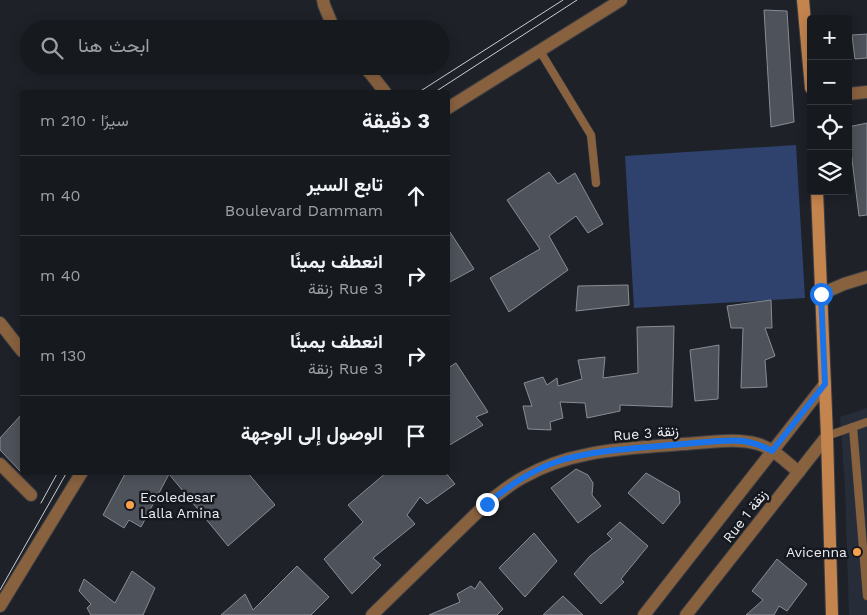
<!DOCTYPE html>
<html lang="ar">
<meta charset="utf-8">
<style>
body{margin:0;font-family:"Work Sans",Vazirmatn,sans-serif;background:#1f2227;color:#f1f3f6;direction:rtl}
.controls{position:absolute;right:15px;top:15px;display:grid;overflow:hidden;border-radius:5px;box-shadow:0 2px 12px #0003}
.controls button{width:45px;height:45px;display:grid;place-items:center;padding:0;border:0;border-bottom:1px solid #35383c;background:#16191e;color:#f1f3f6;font:25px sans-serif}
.stop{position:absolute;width:15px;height:15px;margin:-11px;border:4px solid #1a73e8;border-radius:50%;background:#fff}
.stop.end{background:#1a73e8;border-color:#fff;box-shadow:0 1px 5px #0008}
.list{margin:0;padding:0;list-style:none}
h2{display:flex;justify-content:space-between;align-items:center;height:65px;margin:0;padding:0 20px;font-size:21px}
h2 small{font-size:16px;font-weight:400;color:#9ea0a4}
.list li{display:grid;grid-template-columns:32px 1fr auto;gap:15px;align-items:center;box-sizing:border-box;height:80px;padding:0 20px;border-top:1px solid #35383c}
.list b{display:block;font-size:19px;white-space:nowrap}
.list p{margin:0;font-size:16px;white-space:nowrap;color:#9ea0a4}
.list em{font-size:16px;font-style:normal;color:#9ea0a4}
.icon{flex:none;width:28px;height:28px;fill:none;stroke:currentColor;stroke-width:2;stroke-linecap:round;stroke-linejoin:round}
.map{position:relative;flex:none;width:867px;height:615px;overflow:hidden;direction:ltr}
.search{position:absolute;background:#16191e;box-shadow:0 2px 12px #0003;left:20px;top:20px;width:430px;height:55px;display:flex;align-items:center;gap:12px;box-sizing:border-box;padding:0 18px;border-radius:28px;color:#9ea0a4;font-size:19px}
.panel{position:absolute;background:#16191e;box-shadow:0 2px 12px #0003;left:20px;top:90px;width:430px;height:385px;border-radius:5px;direction:rtl}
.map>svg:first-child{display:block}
</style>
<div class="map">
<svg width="867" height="615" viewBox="0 0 867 615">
<rect width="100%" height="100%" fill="#1e2128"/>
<polygon fill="#262c38" points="867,408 867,615 849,615 845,488 840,417"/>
<polygon fill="#2f426e" points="796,145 805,298 634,308 625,156"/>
<g fill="#4e525a" stroke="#888c95">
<polygon points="764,10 787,11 794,122 771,127"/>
<polygon points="867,34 867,58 855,59 852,35"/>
<polygon points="867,123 867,215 859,216 848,127"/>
<polygon points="549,172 558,184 575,173 603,224 588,233 576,216 549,236 568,270 509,312 490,278 540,249 507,200"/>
<polygon points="448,229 474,269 448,283"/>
<polygon points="628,285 629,305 576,311 578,286"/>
<polygon points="771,300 772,328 765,328 775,356 765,360 767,387 741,388 743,328 731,328 727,306"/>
<polygon points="674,326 672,407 620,405 620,411 587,418 585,403 560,402 563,418 550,422 551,430 528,429 523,406 532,406 524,383 543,377 547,385 557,378 558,386 582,379 578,360 605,357 603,378 638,373 637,327"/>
<polygon points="719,345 718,399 695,401 690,350"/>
<polygon points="456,363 488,412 476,417 483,425 448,446 448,368"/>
<polygon points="22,414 22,473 0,450 0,438"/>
<polygon points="576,469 588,475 593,483 592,495 601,506 578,523 551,488"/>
<polygon points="126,472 247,472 275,505 228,546 169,474 141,527 129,520 124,528 103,515"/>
<polygon points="387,472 445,472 455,484 427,504 420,497 407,515 415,524 373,558 381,565 352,594 324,559 363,522 348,505"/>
<polygon points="646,473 679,492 680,503 663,524 628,493"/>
<polygon points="620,522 648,546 621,579 624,582 601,604 574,574 590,556 612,539 607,534"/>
<polygon points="534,533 557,561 525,597 499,568"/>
<polygon points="777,559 807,584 787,611 779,606 774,615 746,615 763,600 752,591"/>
<polygon points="297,566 329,597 311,615 221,615 245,594 253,610"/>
<polygon points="132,571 155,588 143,615 91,615 87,608 91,604 79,591 84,579 115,603"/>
<polygon points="480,581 503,609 497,615 429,615 460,602 457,594 471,586 475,589"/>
<polygon points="563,596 583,615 543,615"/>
</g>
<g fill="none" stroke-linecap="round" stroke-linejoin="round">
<defs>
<g id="lane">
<polyline points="540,51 591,135 596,183"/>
<polyline points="853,427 867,596"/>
<polyline points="827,436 867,422"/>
</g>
<g id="street">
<polyline points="323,0 324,5 334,29"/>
<polyline points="363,66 370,73 385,92"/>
<polyline points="848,94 867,92"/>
<polyline points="448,108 621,0"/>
<polyline points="821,294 844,284 867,277"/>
<polyline points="0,323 22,351"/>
<polyline points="0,464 31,495"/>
<polyline points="0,606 82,472"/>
<path d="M372 615 487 503C499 494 510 484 524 477 572 449 629 449 682 444 707 443 735 437 758 444 773 448 787 463 799 472"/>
<polyline points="644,615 825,384"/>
<polyline points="686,615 827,436"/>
</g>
<g id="secondary">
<polyline points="803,0 811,88"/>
<polyline points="817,191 827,436 832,615"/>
</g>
</defs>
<use href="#lane" stroke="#3b3e44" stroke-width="9"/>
<use href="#street" stroke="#3b3e44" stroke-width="14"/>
<use href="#secondary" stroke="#3b3e44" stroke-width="14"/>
<use href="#lane" stroke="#88613f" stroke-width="8"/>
<use href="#street" stroke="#88613f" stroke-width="12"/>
<use href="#secondary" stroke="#c4844d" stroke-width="12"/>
<g stroke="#cacdd2" stroke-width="1">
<polyline points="419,92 563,0"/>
<polyline points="435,92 577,0"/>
<polyline points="41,503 58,472"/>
<polyline points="0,590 67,472"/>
</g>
</g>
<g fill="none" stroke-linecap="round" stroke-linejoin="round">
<path stroke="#1a73e8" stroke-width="6" d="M487 504C510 485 533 469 562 460 601 449 643 448 683 444 703 443 724 439 744 441 755 443 763 446 772 451L825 384 821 294"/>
</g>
<g fill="#f9a04d" stroke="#15181e" stroke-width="2">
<circle cx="130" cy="505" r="5"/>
<circle cx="857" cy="552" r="5"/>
</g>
<g text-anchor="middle" stroke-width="5" stroke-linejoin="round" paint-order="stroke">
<g font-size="14" fill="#eceef3" stroke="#15181e">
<text transform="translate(646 433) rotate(-5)" y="5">Rue 3 زنقة</text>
<text transform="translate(745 516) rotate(-52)" y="5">Rue 1 زنقة</text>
</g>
<g font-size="14" fill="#eceef3" stroke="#15181e" text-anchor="start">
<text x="140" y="502">Ecoledesar<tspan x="140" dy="16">Lalla Amina</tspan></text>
<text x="847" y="557" text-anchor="end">Avicenna</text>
</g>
</g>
</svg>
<div class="controls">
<button>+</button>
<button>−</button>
<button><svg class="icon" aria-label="locate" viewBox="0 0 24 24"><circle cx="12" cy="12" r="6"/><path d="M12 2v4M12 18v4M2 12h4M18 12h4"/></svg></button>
<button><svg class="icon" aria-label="layers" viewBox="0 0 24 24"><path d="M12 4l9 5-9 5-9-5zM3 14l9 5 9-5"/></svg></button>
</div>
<div class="stop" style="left:821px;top:294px"></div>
<div class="stop end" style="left:487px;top:504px"></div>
<div class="search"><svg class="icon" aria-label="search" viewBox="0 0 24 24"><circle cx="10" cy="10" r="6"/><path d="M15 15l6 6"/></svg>ابحث هنا</div>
<section class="panel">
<h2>3 دقيقة<small>سيرًا · 210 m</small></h2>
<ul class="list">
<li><svg class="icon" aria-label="ahead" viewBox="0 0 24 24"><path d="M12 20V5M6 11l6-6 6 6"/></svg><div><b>تابع السير</b><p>Boulevard Dammam</p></div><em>40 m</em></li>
<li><svg class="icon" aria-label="right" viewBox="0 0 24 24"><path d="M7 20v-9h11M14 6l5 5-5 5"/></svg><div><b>انعطف يمينًا</b><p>Rue 3 زنقة</p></div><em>40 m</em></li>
<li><svg class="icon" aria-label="right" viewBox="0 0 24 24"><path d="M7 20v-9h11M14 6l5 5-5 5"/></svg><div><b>انعطف يمينًا</b><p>Rue 3 زنقة</p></div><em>130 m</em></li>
<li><svg class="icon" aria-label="arrive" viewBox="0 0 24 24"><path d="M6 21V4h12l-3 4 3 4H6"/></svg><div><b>الوصول إلى الوجهة</b></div></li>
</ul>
</section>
</div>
